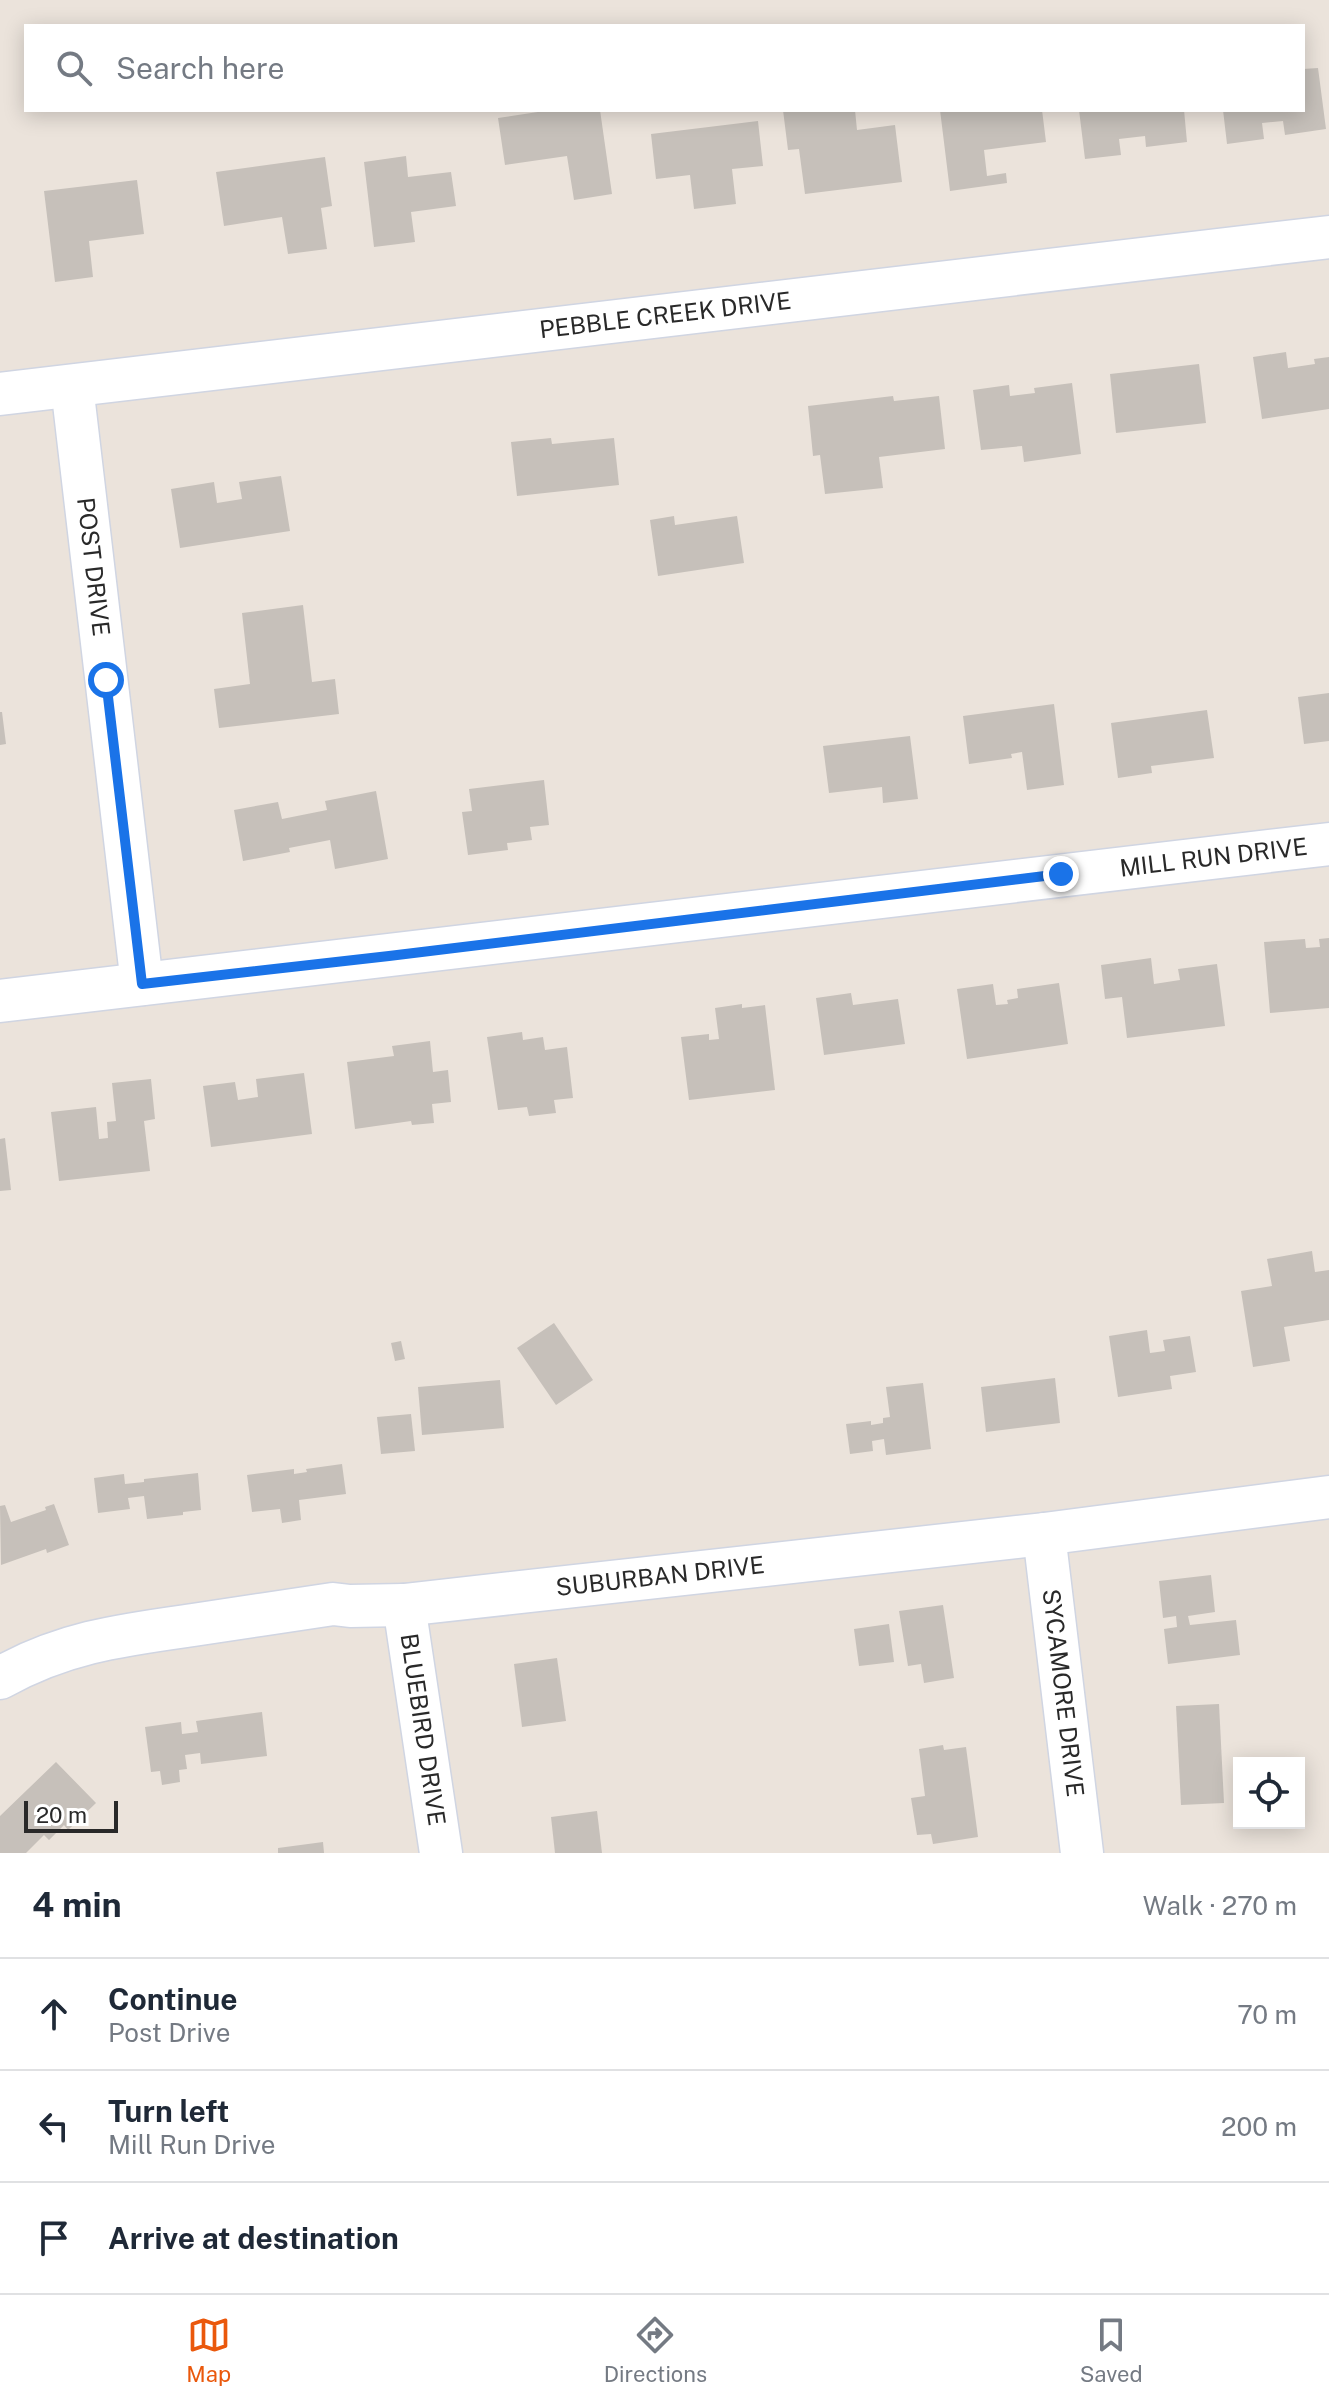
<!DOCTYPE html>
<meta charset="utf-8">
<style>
body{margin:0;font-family:"Public Sans",sans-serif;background:#f6f6f7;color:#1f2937}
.controls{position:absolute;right:24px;bottom:24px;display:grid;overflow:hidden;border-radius:0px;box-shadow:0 4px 20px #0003}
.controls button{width:72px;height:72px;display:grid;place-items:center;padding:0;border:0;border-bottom:2px solid #e0e1e3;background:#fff;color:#1f2937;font:40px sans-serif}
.scale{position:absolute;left:24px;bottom:20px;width:94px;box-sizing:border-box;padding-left:8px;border:4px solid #292929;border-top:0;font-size:22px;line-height:28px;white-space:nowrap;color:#292929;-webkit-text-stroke:6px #fff;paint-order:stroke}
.stop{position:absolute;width:24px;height:24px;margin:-18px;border:6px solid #1a73e8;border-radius:50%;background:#fff}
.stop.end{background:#1a73e8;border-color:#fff;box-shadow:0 2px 8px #0008}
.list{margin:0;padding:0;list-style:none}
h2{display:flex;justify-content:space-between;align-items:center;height:104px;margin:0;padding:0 32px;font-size:34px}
h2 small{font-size:26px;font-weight:400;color:#747a83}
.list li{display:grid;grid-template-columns:52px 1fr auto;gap:24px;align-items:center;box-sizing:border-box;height:112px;padding:0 32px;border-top:2px solid #e0e1e3}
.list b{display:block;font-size:30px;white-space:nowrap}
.list p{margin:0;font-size:26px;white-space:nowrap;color:#747a83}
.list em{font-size:26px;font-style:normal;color:#747a83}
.icon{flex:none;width:44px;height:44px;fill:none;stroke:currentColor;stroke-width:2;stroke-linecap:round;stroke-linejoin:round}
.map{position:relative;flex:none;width:1329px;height:1853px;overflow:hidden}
.search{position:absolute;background:#fff;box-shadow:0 4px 20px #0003;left:24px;right:24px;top:24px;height:88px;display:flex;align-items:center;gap:20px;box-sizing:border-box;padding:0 28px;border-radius:0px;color:#747a83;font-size:30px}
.sheet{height:440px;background:#fff}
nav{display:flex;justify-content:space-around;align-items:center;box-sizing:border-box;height:112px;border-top:2px solid #e0e1e3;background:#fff;font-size:22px;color:#747a83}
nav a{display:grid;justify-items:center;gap:4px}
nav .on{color:#ea580c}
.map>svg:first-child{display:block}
</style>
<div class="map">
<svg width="1329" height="1853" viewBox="0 0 1329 1853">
<rect width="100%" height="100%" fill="#ebe3db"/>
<g fill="#c6c0ba">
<polygon points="1318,68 1326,129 1285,135 1283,121 1262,123 1264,139 1227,144 1223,110 1303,110 1303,69"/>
<polygon points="551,110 600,110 612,194 574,200 567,156 505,165 498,118"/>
<polygon points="783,110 855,110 857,130 895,125 902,182 805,194 799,149 788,150"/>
<polygon points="940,110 1042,110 1046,142 984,150 987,176 1006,173 1007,183 950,191"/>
<polygon points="1079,110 1184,110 1187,142 1146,147 1145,136 1119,139 1121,155 1085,159"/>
<polygon points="758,121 763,166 732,169 736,204 694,209 690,175 656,179 651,134"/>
<polygon points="406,156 408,177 451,172 456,206 411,212 415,242 374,247 364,162"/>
<polygon points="325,157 332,206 321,208 327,249 288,254 282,217 224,226 216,172"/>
<polygon points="137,180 144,234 89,241 93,277 55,282 44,191"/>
<polygon points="1286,352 1288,368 1315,364 1314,359 1329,357 1329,409 1262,419 1253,357"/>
<polygon points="1199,364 1206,423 1116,433 1110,374"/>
<polygon points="1072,383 1081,454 1024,462 1022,446 981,450 973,390 1009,385 1010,396 1035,393 1034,388"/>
<polygon points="893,396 894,401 939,396 945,449 879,457 883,488 825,494 820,455 813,456 808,406"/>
<polygon points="551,438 552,444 614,438 619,485 517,496 511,442"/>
<polygon points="281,476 290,531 180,548 171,489 214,482 217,503 242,499 239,482"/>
<polygon points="674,516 675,525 737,516 744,563 658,576 650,520"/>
<polygon points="303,605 312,682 335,679 339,714 219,728 214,689 250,684 242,613"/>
<polygon points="1329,693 1329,741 1304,744 1298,697"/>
<polygon points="1054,704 1064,785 1027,790 1022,752 1011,754 1012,758 969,764 963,716"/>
<polygon points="1207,710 1214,758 1151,766 1152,773 1118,778 1111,723"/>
<polygon points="0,712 2,712 6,744 0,745"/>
<polygon points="910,736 918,799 883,803 882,787 829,793 823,746"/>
<polygon points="544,780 549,825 530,827 532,840 507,843 508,850 468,855 462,812 472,811 469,789"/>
<polygon points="376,791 388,859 335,869 330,840 289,848 290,852 243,861 234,810 278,802 282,819 327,810 325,801"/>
<polygon points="1329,938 1329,1008 1270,1013 1264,942 1305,939 1306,948 1320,947 1319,939"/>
<polygon points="1151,958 1154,984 1180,980 1178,969 1217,964 1225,1026 1127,1038 1122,997 1105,999 1101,965"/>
<polygon points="1059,983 1068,1044 967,1059 957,989 993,984 996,1005 1008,1004 1007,1000 1018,998 1017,989"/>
<polygon points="851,993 853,1005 898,999 905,1044 824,1055 816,998"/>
<polygon points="742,1004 742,1008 765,1005 775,1090 689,1100 681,1037 709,1034 709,1040 719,1039 715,1008"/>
<polygon points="522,1032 523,1040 543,1037 545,1050 567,1047 573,1098 554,1100 556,1113 529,1116 527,1107 498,1110 487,1037"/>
<polygon points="430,1041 433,1072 448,1070 451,1102 432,1104 434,1123 412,1125 411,1121 355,1129 347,1062 394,1056 392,1046"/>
<polygon points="304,1073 312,1134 211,1147 203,1086 235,1082 238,1100 258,1097 256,1079"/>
<polygon points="151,1079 155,1119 144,1121 150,1171 59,1181 51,1112 96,1107 99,1139 108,1138 107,1122 116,1121 112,1083"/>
<polygon points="5,1138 11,1190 0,1191 0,1139"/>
<polygon points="1312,1251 1315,1272 1329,1270 1329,1320 1284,1327 1290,1361 1253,1367 1241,1291 1272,1286 1267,1259"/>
<polygon points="554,1323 593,1380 556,1405 517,1348"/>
<polygon points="1147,1330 1150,1353 1165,1351 1163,1340 1190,1336 1196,1372 1170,1376 1172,1389 1118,1397 1109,1336"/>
<polygon points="401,1341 405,1359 395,1361 391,1343"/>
<polygon points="1055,1378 1060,1423 986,1432 981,1387"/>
<polygon points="500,1380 504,1428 422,1435 418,1387"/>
<polygon points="923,1383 931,1449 886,1455 884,1439 872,1441 873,1451 850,1454 846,1424 871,1421 871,1425 883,1423 883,1418 890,1417 886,1387"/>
<polygon points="411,1414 415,1451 381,1454 377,1417"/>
<polygon points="342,1464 346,1494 299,1500 301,1520 282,1523 280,1509 252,1512 247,1475 294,1469 294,1474 307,1472 306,1469"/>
<polygon points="198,1473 201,1510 183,1512 183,1515 147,1519 144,1496 128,1498 130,1509 98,1513 94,1478 124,1474 125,1484 144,1482 144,1479"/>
<polygon points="54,1504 69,1545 47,1553 46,1549 1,1565 0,1506 5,1505 11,1522 46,1510 45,1507"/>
<polygon points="1211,1575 1215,1612 1188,1616 1190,1625 1236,1620 1240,1655 1168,1664 1164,1629 1177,1627 1176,1616 1163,1618 1159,1581"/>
<polygon points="943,1605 954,1678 924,1683 921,1664 908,1666 899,1611"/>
<polygon points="889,1624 894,1662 859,1666 854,1629"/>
<polygon points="557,1658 566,1721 522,1727 514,1664"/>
<polygon points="1219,1704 1224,1803 1181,1805 1176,1706"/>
<polygon points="262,1712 267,1756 201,1764 200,1753 185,1755 187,1769 179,1770 180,1782 162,1785 160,1771 151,1772 145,1727 181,1722 182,1734 198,1732 196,1721"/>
<polygon points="943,1745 944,1750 966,1747 978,1837 933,1844 931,1834 917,1835 911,1798 925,1796 919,1749"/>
<polygon points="56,1762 96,1803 68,1830 64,1825 49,1840 44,1835 26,1853 0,1853 0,1816"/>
<polygon points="597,1811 602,1853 555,1853 551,1817"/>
<polygon points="323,1842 324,1853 278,1853 278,1848"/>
</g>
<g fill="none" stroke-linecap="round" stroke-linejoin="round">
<defs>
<g id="minor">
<path id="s1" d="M72 386 142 984"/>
<path id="s2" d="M0 394 1329 237"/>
<path id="s3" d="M0 1001 1329 844"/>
<path id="s4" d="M1044 1534 1082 1853"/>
<path id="s5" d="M404 1605 441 1853"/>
<path id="s6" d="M0 1678C64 1642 122 1635 193 1625 240 1618 286 1611 333 1604L350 1606 404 1605 1044 1534 1329 1497"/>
</g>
</defs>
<use href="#minor" stroke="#d0d5e2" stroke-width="45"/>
<use href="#minor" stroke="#fff" stroke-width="42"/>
</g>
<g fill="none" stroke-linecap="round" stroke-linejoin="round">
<polyline stroke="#1a73e8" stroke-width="10" points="106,680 142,984 389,956 1061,874"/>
</g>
<g text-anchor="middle" stroke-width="7" stroke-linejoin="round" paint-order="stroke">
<g font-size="24" fill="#292929" stroke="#fff">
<text dy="8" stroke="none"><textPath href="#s2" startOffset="670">PEBBLE CREEK DRIVE</textPath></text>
<text dy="8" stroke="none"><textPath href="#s1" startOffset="182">POST DRIVE</textPath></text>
<text dy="8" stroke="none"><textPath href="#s3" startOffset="1222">MILL RUN DRIVE</textPath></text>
<text dy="8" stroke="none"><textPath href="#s6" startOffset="672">SUBURBAN DRIVE</textPath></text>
<text dy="8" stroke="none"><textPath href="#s4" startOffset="160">SYCAMORE DRIVE</textPath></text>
<text dy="8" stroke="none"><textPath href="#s5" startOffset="126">BLUEBIRD DRIVE</textPath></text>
</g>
</g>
</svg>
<div class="controls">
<button><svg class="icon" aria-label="locate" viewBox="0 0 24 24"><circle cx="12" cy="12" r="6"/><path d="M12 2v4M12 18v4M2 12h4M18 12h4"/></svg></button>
</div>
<div class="scale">20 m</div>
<div class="stop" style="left:106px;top:680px"></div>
<div class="stop end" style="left:1061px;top:874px"></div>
<div class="search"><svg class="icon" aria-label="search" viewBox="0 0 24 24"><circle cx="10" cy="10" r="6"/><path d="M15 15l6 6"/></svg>Search here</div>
</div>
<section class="sheet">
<h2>4 min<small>Walk · 270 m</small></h2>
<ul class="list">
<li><svg class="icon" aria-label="ahead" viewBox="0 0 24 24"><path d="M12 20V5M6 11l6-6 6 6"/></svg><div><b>Continue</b><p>Post Drive</p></div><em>70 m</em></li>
<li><svg class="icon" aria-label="left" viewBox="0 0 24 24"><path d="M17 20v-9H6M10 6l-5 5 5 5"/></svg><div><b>Turn left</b><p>Mill Run Drive</p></div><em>200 m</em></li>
<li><svg class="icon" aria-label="arrive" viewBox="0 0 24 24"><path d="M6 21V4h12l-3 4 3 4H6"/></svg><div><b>Arrive at destination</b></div></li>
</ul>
</section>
<nav>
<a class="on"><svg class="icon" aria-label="map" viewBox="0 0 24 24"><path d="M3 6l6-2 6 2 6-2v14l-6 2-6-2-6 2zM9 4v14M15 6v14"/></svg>Map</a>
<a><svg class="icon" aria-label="directions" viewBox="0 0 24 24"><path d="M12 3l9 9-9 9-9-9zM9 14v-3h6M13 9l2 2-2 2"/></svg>Directions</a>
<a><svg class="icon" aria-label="saved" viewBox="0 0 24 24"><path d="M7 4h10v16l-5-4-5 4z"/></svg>Saved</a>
</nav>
